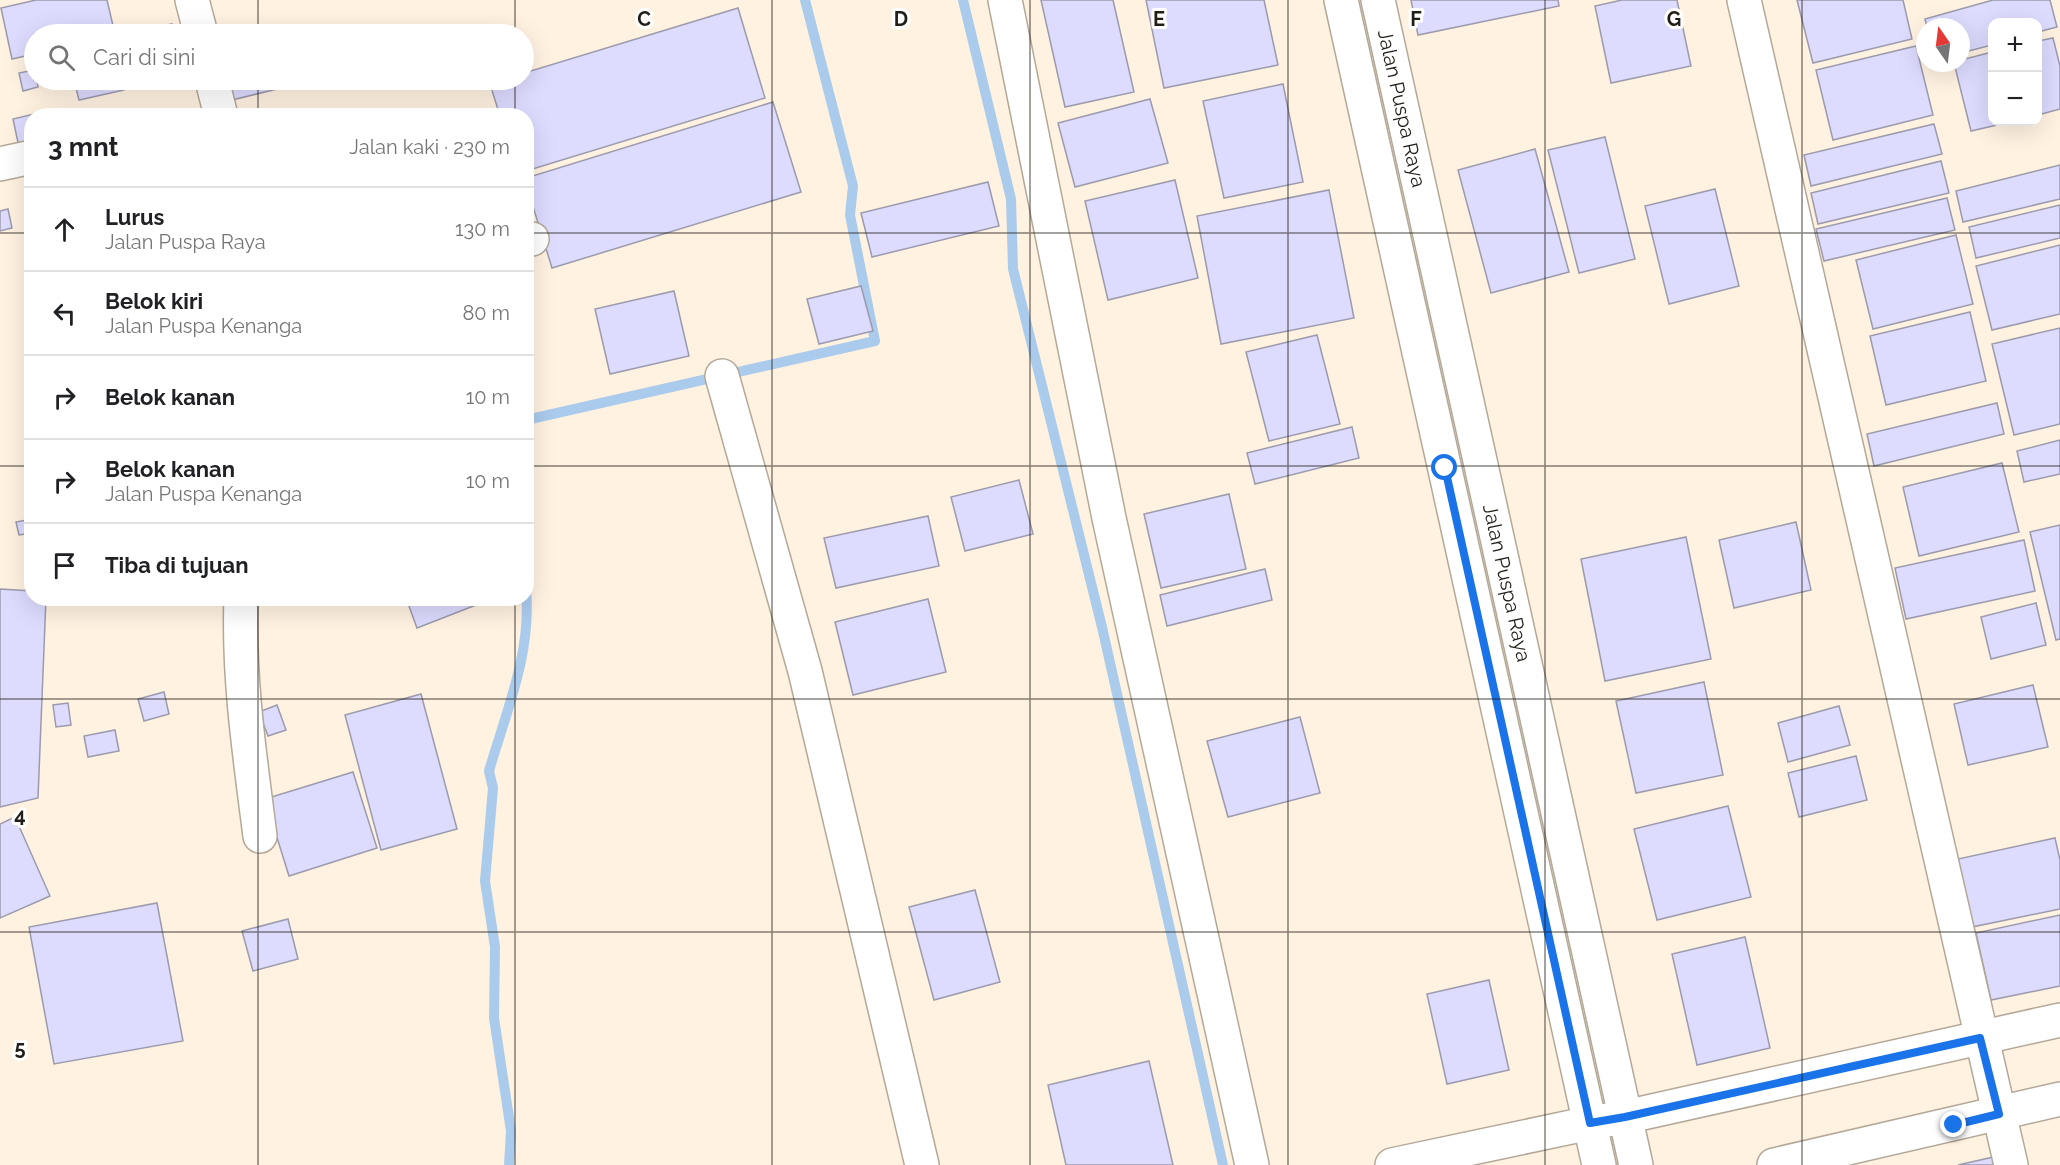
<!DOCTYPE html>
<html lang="id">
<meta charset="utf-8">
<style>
body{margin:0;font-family:Raleway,sans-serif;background:#f6f6f6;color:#202124}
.controls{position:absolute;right:18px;top:18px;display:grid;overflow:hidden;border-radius:12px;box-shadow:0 6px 24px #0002}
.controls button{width:54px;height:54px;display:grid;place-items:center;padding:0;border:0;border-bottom:2px solid #e0e0e0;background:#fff;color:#202124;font:30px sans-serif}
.compass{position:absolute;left:1916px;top:18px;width:54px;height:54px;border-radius:50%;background:#fff;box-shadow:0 6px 24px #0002;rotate:346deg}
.stop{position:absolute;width:18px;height:18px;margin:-14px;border:4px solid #1a73e8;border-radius:50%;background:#fff}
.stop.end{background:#1a73e8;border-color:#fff;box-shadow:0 2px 6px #0008}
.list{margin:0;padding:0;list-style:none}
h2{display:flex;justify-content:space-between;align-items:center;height:78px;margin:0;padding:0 24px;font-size:26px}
h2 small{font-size:20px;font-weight:400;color:#757577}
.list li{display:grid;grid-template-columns:39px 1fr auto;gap:18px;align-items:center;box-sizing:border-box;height:84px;padding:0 24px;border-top:2px solid #e0e0e0}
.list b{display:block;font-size:22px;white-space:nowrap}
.list p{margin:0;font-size:20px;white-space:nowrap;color:#757577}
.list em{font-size:20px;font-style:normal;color:#757577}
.icon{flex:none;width:33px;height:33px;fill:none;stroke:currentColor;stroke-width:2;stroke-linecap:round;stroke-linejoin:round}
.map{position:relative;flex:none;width:2060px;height:1165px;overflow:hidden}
.search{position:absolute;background:#fff;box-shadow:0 6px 24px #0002;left:24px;top:24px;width:510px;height:66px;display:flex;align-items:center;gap:15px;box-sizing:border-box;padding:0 21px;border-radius:33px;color:#757577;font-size:22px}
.panel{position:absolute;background:#fff;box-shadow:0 6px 24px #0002;left:24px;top:108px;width:510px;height:498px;border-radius:24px}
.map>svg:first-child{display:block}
</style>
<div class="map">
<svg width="2060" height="1165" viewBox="0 0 2060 1165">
<rect width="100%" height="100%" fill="#fff2e1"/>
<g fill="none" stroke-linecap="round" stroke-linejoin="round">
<g stroke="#abcbed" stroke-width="10">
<polyline points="963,0 1011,199 1013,269 1102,627 1223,1165"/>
<polyline points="526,420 875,341 850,215 853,186 805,0"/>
<path d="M509 1165 511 1131 494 1018 495 947 485 881 493 788 489 771C506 712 532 652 526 590"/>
</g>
</g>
<g fill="#dddbfe" stroke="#9c9bad" stroke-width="1.5">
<polygon points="36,0 107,0 115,34 34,34 34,54 12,59 1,8"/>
<polygon points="1041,0 1113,0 1134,92 1065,107"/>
<polygon points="1146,0 1264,0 1278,65 1164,88"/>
<polygon points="1411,0 1558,0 1559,6 1418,35"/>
<polygon points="1622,0 1677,0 1691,66 1611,83 1595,6"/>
<polygon points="1797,0 1903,0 1912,39 1813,63"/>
<polygon points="1993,0 2050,0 2057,27 2038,32 2038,22 1992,22 1992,45 1961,53 1961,27 1927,27 1925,19"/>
<polygon points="738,8 765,98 526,171 526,116 500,116 490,84 504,80 524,80 524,73"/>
<polygon points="172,24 174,34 126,34"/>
<polygon points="340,26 342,34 307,34"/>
<polygon points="2053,38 2060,66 2060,109 2038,115 2038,41"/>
<polygon points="1916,46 1933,115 1833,140 1816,70"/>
<polygon points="1992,52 1992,122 2010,122 1971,131 1954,63 1961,63 1961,60"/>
<polygon points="34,70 34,80 37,80 38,87 23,91 19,73"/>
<polygon points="74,80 122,80 124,90 79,100"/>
<polygon points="137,80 164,80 138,85"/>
<polygon points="227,80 314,80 232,100"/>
<polygon points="1283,84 1303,182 1224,198 1203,101"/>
<polygon points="1150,99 1168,163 1075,187 1058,123"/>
<polygon points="773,102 801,192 552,268 526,184 526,178"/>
<polygon points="34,114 32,116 32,149 20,152 13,119"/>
<polygon points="1934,124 1942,154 1811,186 1804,155"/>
<polygon points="1605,137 1635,259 1579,273 1548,150"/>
<polygon points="1535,149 1569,272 1491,293 1458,170"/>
<polygon points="1941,161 1949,193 1818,224 1811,193"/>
<polygon points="2060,165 2060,199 1963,222 1956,191"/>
<polygon points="1175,180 1198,278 1108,300 1085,201"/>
<polygon points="988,182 999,226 872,257 861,213"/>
<polygon points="1715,189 1739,286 1669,304 1645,206"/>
<polygon points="1329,190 1354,318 1221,344 1197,216"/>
<polygon points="1947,198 1955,230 1824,261 1816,229"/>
<polygon points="2060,205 2060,238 1976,258 1969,227"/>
<polygon points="8,209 12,228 0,231 0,211"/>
<polygon points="1956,235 1973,304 1873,329 1856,260"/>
<polygon points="2060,245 2060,314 1992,330 1976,266"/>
<polygon points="861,286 873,331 819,344 807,299"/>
<polygon points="674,291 689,356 610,374 595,309"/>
<polygon points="1970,312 1986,381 1886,405 1870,336"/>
<polygon points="2060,328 2060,424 2014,435 1992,344"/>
<polygon points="1317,335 1340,424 1269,441 1246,352"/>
<polygon points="1997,403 2004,434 1874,466 1867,434"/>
<polygon points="1352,427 1359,458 1255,484 1247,453"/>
<polygon points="2060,440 2060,474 2024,482 2017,451"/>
<polygon points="2002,463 2019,532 1919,556 1903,487"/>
<polygon points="1019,480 1033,534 965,551 951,497"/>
<polygon points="1229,494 1246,569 1161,588 1144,514"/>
<polygon points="928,516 939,566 836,588 824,538"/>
<polygon points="32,519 32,533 19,535 16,522"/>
<polygon points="1796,522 1811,590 1734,608 1719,540"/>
<polygon points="2060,525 2060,639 2056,640 2030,532"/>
<polygon points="1686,537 1711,659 1605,681 1581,559"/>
<polygon points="2024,540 2035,591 1906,619 1895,568"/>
<polygon points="1265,569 1272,600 1167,626 1160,595"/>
<polygon points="0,589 32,591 32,598 46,598 38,798 0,807"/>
<polygon points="406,598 494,598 417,628"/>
<polygon points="928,599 946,672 853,695 835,622"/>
<polygon points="2036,603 2046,645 1991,659 1981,617"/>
<polygon points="1704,682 1723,775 1636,793 1616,701"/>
<polygon points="2033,685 2048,747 1968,765 1954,704"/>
<polygon points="164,692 169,714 144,721 138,699"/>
<polygon points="421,694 457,829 381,850 345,715"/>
<polygon points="68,703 71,725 56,727 53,705"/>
<polygon points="277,705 286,730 268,736 259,712"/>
<polygon points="1839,706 1850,745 1788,762 1778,723"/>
<polygon points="1300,717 1320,793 1228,817 1207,741"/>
<polygon points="115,730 119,751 88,757 84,736"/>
<polygon points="1856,756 1867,800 1799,817 1788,773"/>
<polygon points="353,772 377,848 289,876 265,799"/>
<polygon points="1728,806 1751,897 1657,920 1634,829"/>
<polygon points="15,817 50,896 0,918 0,824"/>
<polygon points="2055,838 2060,860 2060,909 1972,927 1958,859"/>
<polygon points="975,890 1000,982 934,1000 909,907"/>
<polygon points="157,903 183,1041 54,1064 29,927"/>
<polygon points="2060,915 2060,986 1991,1000 1976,933"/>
<polygon points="288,919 298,959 253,971 242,931"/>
<polygon points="1745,937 1770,1048 1697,1065 1672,954"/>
<polygon points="1489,980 1509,1070 1447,1084 1427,994"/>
<polygon points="1149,1061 1173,1165 1066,1165 1048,1085"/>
<polygon points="1998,1156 2000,1165 1958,1165"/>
</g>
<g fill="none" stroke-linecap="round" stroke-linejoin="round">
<defs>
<g id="minor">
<polyline points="192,0 201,34"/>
<polyline points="1005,0 1109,518 1252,1165"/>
<polyline points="1341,0 1599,1165"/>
<path id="s1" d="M1378 0 1636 1165"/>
<polyline points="1744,0 2011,1165"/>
<polyline points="212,80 221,116"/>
<polyline points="0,164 32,157"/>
<polyline points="526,240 532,239"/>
<polyline points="722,376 805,671 922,1165"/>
<path d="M241 598C238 679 250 757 260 836"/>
<polyline points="1392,1165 1590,1123 1625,1117 2060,1020"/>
<polyline points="1774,1165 2060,1099"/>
</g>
</defs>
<use href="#minor" stroke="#b4a898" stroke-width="36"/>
<use href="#minor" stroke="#fff" stroke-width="33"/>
</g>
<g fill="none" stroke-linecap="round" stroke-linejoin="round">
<polyline stroke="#1a73e8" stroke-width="8" points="1445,468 1590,1123 1625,1117 1980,1038 1999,1114 1954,1125"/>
</g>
<path fill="none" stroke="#211d17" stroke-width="1.5" stroke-opacity="0.55" d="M258 0V34M515 0V34M772 0V1165M1030 0V1165M1288 0V1165M1545 0V1165M1802 0V1165M258 80V116M515 80V116M0 233H32M526 233H2060M0 466H32M526 466H2060M258 598V1165M515 598V1165M0 699H2060M0 932H2060"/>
<g text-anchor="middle" stroke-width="6" stroke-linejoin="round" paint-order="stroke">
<g font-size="20" fill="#211d17" stroke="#fff">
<text dy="7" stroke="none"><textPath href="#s1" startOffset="111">Jalan Puspa Raya</textPath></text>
<text dy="7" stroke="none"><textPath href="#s1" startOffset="597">Jalan Puspa Raya</textPath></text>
</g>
</g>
<g font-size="20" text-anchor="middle" font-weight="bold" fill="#211d17" stroke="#fff" stroke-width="6" stroke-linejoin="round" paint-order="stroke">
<text x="644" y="26">C</text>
<text x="901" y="26">D</text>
<text x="1159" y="26">E</text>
<text x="1416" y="26">F</text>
<text x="1674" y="26">G</text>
<text x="20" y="822">4</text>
<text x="20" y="1055">5</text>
</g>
</svg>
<div class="controls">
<button>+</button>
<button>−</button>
</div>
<svg class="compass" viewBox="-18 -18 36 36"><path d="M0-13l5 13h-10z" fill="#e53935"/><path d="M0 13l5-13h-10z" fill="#757577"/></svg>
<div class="stop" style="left:1445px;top:468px"></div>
<div class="stop end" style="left:1954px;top:1125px"></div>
<div class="search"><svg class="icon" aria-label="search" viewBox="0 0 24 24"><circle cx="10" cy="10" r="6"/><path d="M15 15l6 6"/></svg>Cari di sini</div>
<section class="panel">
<h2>3 mnt<small>Jalan kaki · 230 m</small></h2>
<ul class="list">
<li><svg class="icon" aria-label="ahead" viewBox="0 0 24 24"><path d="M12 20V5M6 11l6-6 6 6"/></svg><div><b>Lurus</b><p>Jalan Puspa Raya</p></div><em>130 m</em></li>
<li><svg class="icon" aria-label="left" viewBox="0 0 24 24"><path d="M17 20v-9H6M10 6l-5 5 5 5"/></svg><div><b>Belok kiri</b><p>Jalan Puspa Kenanga</p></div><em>80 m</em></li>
<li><svg class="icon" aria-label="right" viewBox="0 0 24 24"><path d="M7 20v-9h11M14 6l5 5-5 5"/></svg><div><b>Belok kanan</b></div><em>10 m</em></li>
<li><svg class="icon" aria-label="right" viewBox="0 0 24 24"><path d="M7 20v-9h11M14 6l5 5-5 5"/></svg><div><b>Belok kanan</b><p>Jalan Puspa Kenanga</p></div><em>10 m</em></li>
<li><svg class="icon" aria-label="arrive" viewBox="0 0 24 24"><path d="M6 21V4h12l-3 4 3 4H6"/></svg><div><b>Tiba di tujuan</b></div></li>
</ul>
</section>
</div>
